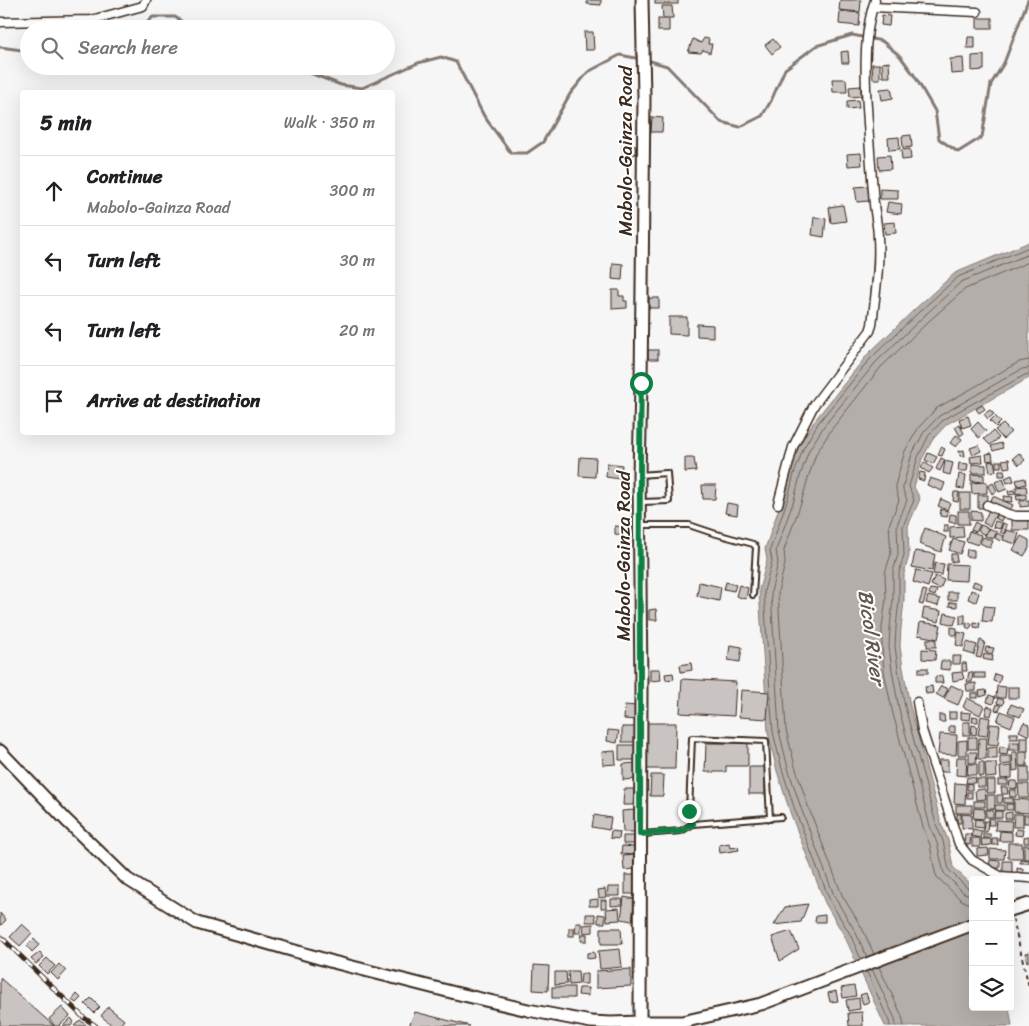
<!DOCTYPE html>
<meta charset="utf-8">
<style>
body{margin:0;font-family:Sriracha,sans-serif;background:#f6f6f6;color:#202124}
.controls{position:absolute;right:15px;bottom:15px;display:grid;overflow:hidden;border-radius:5px;box-shadow:0 5px 20px #0002}
.controls button{width:45px;height:45px;display:grid;place-items:center;padding:0;border:0;border-bottom:1px solid #e0e0e0;background:#fff;color:#202124;font:25px sans-serif}
.stop{position:absolute;width:15px;height:15px;margin:-11px;border:4px solid #0b8043;border-radius:50%;background:#fff}
.stop.end{background:#0b8043;border-color:#fff;box-shadow:0 1px 5px #0008}
.list{margin:0;padding:0;list-style:none}
h2{display:flex;justify-content:space-between;align-items:center;height:65px;margin:0;padding:0 20px;font-size:21px}
h2 small{font-size:16px;font-weight:400;color:#757577}
.list li{display:grid;grid-template-columns:32px 1fr auto;gap:15px;align-items:center;box-sizing:border-box;height:70px;padding:0 20px;border-top:1px solid #e0e0e0}
.list b{display:block;font-size:19px;white-space:nowrap}
.list p{margin:0;font-size:16px;white-space:nowrap;color:#757577}
.list em{font-size:16px;font-style:normal;color:#757577}
.icon{flex:none;width:28px;height:28px;fill:none;stroke:currentColor;stroke-width:2;stroke-linecap:round;stroke-linejoin:round}
.map{position:relative;flex:none;width:1029px;height:1026px;overflow:hidden}
.search{position:absolute;background:#fff;box-shadow:0 5px 20px #0002;left:20px;top:20px;width:375px;height:55px;display:flex;align-items:center;gap:12px;box-sizing:border-box;padding:0 18px;border-radius:28px;color:#757577;font-size:19px}
.panel{position:absolute;background:#fff;box-shadow:0 5px 20px #0002;left:20px;top:90px;width:375px;height:345px;border-radius:5px}
.map>svg:first-child{display:block}
</style>
<div class="map">
<svg width="1029" height="1026" viewBox="0 0 1029 1026">
<rect width="100%" height="100%" fill="#f7f6f6"/>
<filter id="ink" filterUnits="userSpaceOnUse"><feTurbulence type="fractalNoise" baseFrequency=".02" numOctaves="2"/><feDisplacementMap in="SourceGraphic" scale="10" xChannelSelector="R" yChannelSelector="G"/><feConvolveMatrix kernelMatrix="1 2 1 2 8 2 1 2 1" color-interpolation-filters="sRGB"/></filter>
<g filter="url(#ink)">
<polygon fill="#b4aeaa" stroke="#847972" points="1029,241 1029,378 947,424 933,439 922,459 914,487 920,499 908,526 909,556 904,573 904,600 901,628 900,646 903,668 910,706 941,823 948,840 953,867 973,886 973,1007 1009,1007 1012,1026 885,1026 845,937 825,903 790,812 777,771 768,732 759,590 767,560 765,549 783,496 790,472 799,445 815,420 868,354 916,308 955,273 1027,243"/>
<g fill="none" stroke-linecap="round" stroke-linejoin="round">
<g stroke="#6b5f56" stroke-width="1">
<polyline points="770,692 764,591 772,561 770,550 788,498 794,474 804,447 819,422 871,358 920,311 958,277 1029,247"/>
<polyline points="770,692 773,732 782,769 795,810 830,901 850,934 861,959"/>
<polyline points="973,889 967,888 949,870 943,841 936,824 905,707 898,669 895,646 896,628 899,600 899,573 904,555 903,526 914,500 910,489 909,486 918,457 929,435 944,419 1025,375 1029,374"/>
<polyline points="973,896 964,893 944,873 937,843 930,826 899,709 892,670 889,647 890,627 893,600 893,572 898,554 897,525 907,500 903,490 903,486 912,454 924,432 939,416 1022,369 1029,368"/>
<polyline points="973,903 967,903 960,899 937,877 935,872 930,845 923,827 892,710 884,671 882,647 882,627 886,599 885,573 891,554 889,525 899,500 896,490 896,482 905,451 919,427 937,408 1019,362 1029,360"/>
<polyline points="874,954 862,928 842,895 808,806 795,766 786,730 778,592 785,564 784,550 801,503 808,478 816,454 831,430 881,367 929,321 965,289 1029,262"/>
<polyline points="867,957 855,931 835,898 801,808 788,768 779,731 771,592 778,563 776,550 794,500 800,476 809,450 824,426 876,362 924,316 961,282 1029,254"/>
<polyline points="879,967 902,1016 904,1026"/>
<polyline points="872,969 895,1019 896,1026"/>
<polyline points="867,972 889,1021 890,1026"/>
</g>
<g stroke="#847972" stroke-width="3">
<polyline points="138,29 153,17 175,17 193,29"/>
<polyline points="0,47 29,51"/>
<polyline points="647,60 667,66 721,122 740,127 762,116 771,101 785,69 816,46 852,35 882,41 900,56 914,75 935,111 939,139 958,152 982,137 991,84 1004,63 1028,0"/>
<polyline points="74,66 79,66"/>
<polyline points="292,66 341,85 362,88 418,63 441,57 456,62 484,116 511,153 527,153 543,142 570,94 588,72 620,55 641,59"/>
</g>
</g>
<g fill="#c9c3c1" stroke="#3b2a1e">
<polygon points="587,0 601,0 601,5 587,4"/>
<rect x="655" y="0" width="23" height="4"/>
<polygon points="840,0 861,0 860,12 839,10"/>
<polygon points="662,6 672,6 673,18 663,18"/>
<polygon points="840,11 860,13 859,26 839,24"/>
<polygon points="882,15 890,16 889,26 881,25"/>
<rect x="977" y="18" width="15" height="10"/>
<rect x="658" y="19" width="11" height="12"/>
<polygon points="584,32 593,32 594,50 585,50"/>
<polygon points="968,37 975,37 975,48 967,48"/>
<polygon points="704,38 709,39 708,44 712,44 710,53 703,50 701,53 688,52 693,39 701,43"/>
<polygon points="773,39 780,47 772,54 765,45"/>
<polygon points="848,51 849,63 842,63 841,52"/>
<polygon points="984,55 984,70 972,71 972,56"/>
<polygon points="963,58 964,73 951,74 950,59"/>
<polygon points="889,62 890,77 883,77 882,63"/>
<polygon points="872,64 880,64 880,79 873,79"/>
<polygon points="832,79 846,79 847,92 833,92"/>
<polygon points="861,86 861,96 850,97 849,87"/>
<polygon points="891,88 893,98 882,100 880,89"/>
<polygon points="858,100 859,108 847,109 847,101"/>
<polygon points="652,117 663,118 662,132 651,132"/>
<polygon points="911,135 912,147 903,148 902,136"/>
<polygon points="899,137 900,149 889,150 888,138"/>
<polygon points="635,145 636,154 623,156 622,146"/>
<polygon points="910,149 911,159 902,160 901,150"/>
<polygon points="861,153 862,165 848,166 847,154"/>
<polygon points="890,155 891,169 879,170 878,156"/>
<polygon points="868,186 869,201 857,202 855,187"/>
<polygon points="880,189 898,190 898,199 880,199"/>
<polygon points="888,202 902,204 901,214 886,212"/>
<polygon points="843,205 846,221 831,223 829,207"/>
<polygon points="814,217 826,219 824,237 812,235"/>
<polygon points="895,222 896,233 885,234 884,223"/>
<polygon points="613,263 623,264 622,280 612,279"/>
<polygon points="612,290 619,290 619,296 624,296 624,301 627,301 627,308 612,309"/>
<rect x="649" y="298" width="10" height="10"/>
<polygon points="669,317 687,317 687,335 669,334"/>
<polygon points="697,324 713,325 713,337 697,336"/>
<rect x="648" y="350" width="10" height="9"/>
<polygon points="982,405 985,409 979,413 976,409"/>
<polygon points="990,410 994,414 988,419 984,414"/>
<polygon points="968,416 971,425 962,428 959,419"/>
<polygon points="995,416 1001,422 996,427 990,421"/>
<polygon points="978,422 986,431 979,438 971,429"/>
<polygon points="959,424 964,433 960,436 955,427"/>
<polygon points="1003,424 1011,432 1003,439 995,430"/>
<polygon points="993,431 999,438 990,445 984,439"/>
<polygon points="956,435 962,439 956,447 950,443"/>
<polygon points="1001,443 1003,448 993,451 991,446"/>
<polygon points="979,445 981,451 973,455 970,448"/>
<polygon points="941,447 945,449 942,456 938,455"/>
<polygon points="964,450 965,456 960,456 959,451"/>
<polygon points="928,453 937,457 933,464 925,460"/>
<polygon points="992,453 993,460 987,461 986,454"/>
<polygon points="1019,453 1025,460 1019,465 1013,458"/>
<polygon points="982,455 983,462 971,463 970,457"/>
<polygon points="580,457 596,458 595,477 579,476"/>
<polygon points="685,458 694,458 696,471 685,472"/>
<polygon points="941,458 945,460 940,471 936,469"/>
<polygon points="1009,459 1010,467 1004,468 1002,460"/>
<polygon points="945,461 953,463 950,475 943,473"/>
<polygon points="994,461 996,471 990,472 988,462"/>
<rect x="996" y="461" width="5" height="6"/>
<polygon points="924,462 933,468 929,473 921,468"/>
<polygon points="607,463 622,465 620,479 606,477"/>
<polygon points="959,463 968,464 967,471 958,471"/>
<polygon points="972,464 986,465 986,473 972,473"/>
<polygon points="999,470 1004,470 1005,476 999,476"/>
<polygon points="920,472 925,473 924,481 918,479"/>
<polygon points="959,474 966,475 964,489 957,488"/>
<polygon points="971,474 984,475 984,482 971,481"/>
<polygon points="1012,475 1014,481 1007,483 1005,478"/>
<polygon points="930,478 945,483 942,491 927,485"/>
<polygon points="1025,478 1026,484 1018,486 1016,480"/>
<polygon points="1003,479 1007,489 999,492 995,482"/>
<polygon points="987,482 987,493 972,494 971,483"/>
<polygon points="993,483 997,491 992,494 988,486"/>
<polygon points="702,485 716,485 715,499 703,499"/>
<polygon points="1026,486 1027,492 1016,494 1016,487"/>
<polygon points="1014,490 1015,494 1009,495 1008,491"/>
<polygon points="954,492 959,492 958,502 953,501"/>
<rect x="960" y="493" width="10" height="16"/>
<polygon points="1026,494 1026,499 1017,500 1016,495"/>
<polygon points="978,495 988,495 987,508 978,508"/>
<polygon points="993,496 1013,505 1009,513 989,504"/>
<polygon points="1004,496 1013,497 1012,502 1003,501"/>
<polygon points="941,499 950,503 947,510 938,506"/>
<polygon points="1029,500 1029,506 1020,507 1020,501"/>
<polygon points="727,503 738,505 737,515 725,513"/>
<polygon points="941,509 948,511 947,517 940,516"/>
<polygon points="989,510 996,514 990,526 983,523"/>
<rect x="958" y="511" width="11" height="13"/>
<polygon points="971,511 981,512 981,521 971,520"/>
<polygon points="998,512 1004,515 1001,521 995,518"/>
<polygon points="950,514 956,515 956,523 949,522"/>
<polygon points="1012,518 1029,519 1029,530 1012,530"/>
<polygon points="995,521 1002,523 1000,529 993,527"/>
<polygon points="975,522 980,525 976,532 971,530"/>
<polygon points="1003,523 1007,525 1004,534 1000,532"/>
<rect x="944" y="525" width="4" height="7"/>
<polygon points="981,525 988,528 985,535 978,531"/>
<polygon points="615,526 626,527 626,535 615,534"/>
<polygon points="963,526 964,537 950,538 950,527"/>
<polygon points="925,528 946,537 941,552 919,544"/>
<polygon points="989,528 997,532 993,539 985,536"/>
<polygon points="1006,530 1019,533 1016,544 1003,540"/>
<polygon points="969,531 981,535 978,545 966,541"/>
<polygon points="997,533 1003,536 1000,541 995,538"/>
<polygon points="1021,536 1029,540 1029,548 1024,556 1013,550"/>
<polygon points="983,537 993,541 990,548 980,543"/>
<polygon points="953,539 964,542 960,554 949,550"/>
<polygon points="967,549 974,550 974,557 966,557"/>
<polygon points="915,551 935,554 932,571 912,567"/>
<polygon points="951,554 956,554 957,561 951,562"/>
<polygon points="935,563 944,564 942,575 933,574"/>
<polygon points="947,564 968,565 967,581 946,580"/>
<polygon points="916,570 932,574 928,587 913,582"/>
<polygon points="935,576 944,580 940,589 931,585"/>
<polygon points="974,581 982,584 981,589 972,586"/>
<polygon points="699,582 721,587 719,601 697,596"/>
<polygon points="726,582 736,585 734,591 724,589"/>
<polygon points="739,585 748,588 746,599 736,596"/>
<polygon points="930,589 937,590 935,596 929,594"/>
<polygon points="923,590 927,591 923,605 919,604"/>
<polygon points="971,590 979,593 976,602 968,599"/>
<rect x="948" y="592" width="9" height="8"/>
<polygon points="928,596 940,599 938,606 926,603"/>
<polygon points="950,602 957,603 957,607 949,606"/>
<polygon points="984,606 994,607 992,622 982,621"/>
<polygon points="924,608 941,611 939,622 922,618"/>
<polygon points="656,609 657,620 649,620 649,610"/>
<polygon points="945,613 957,616 954,625 943,622"/>
<rect x="960" y="615" width="5" height="9"/>
<polygon points="920,622 941,625 938,639 918,635"/>
<polygon points="967,622 972,624 970,629 966,627"/>
<polygon points="974,622 980,623 979,628 974,627"/>
<polygon points="951,627 957,628 957,635 951,635"/>
<polygon points="958,632 966,634 963,647 956,645"/>
<rect x="927" y="639" width="9" height="8"/>
<polygon points="980,640 985,642 981,658 976,657"/>
<polygon points="967,642 977,645 974,655 964,652"/>
<polygon points="730,645 742,647 740,662 728,660"/>
<polygon points="986,647 994,648 992,654 985,652"/>
<polygon points="922,649 936,650 935,660 922,659"/>
<polygon points="984,654 993,656 992,661 983,659"/>
<polygon points="952,656 961,656 960,664 952,664"/>
<polygon points="941,661 950,661 950,670 940,669"/>
<polygon points="691,663 692,670 681,672 680,665"/>
<polygon points="962,663 966,663 967,671 962,671"/>
<rect x="919" y="668" width="9" height="5"/>
<polygon points="650,669 660,669 661,680 650,681"/>
<polygon points="962,672 964,679 953,681 952,673"/>
<polygon points="969,672 973,673 972,682 967,682"/>
<polygon points="673,673 674,679 666,680 665,674"/>
<rect x="974" y="673" width="11" height="5"/>
<polygon points="995,674 1001,676 999,683 993,681"/>
<polygon points="942,676 943,683 935,683 935,677"/>
<polygon points="682,679 736,682 734,716 680,713"/>
<polygon points="976,683 976,691 967,691 966,684"/>
<polygon points="951,685 964,691 958,705 944,699"/>
<polygon points="932,686 933,693 926,694 925,687"/>
<polygon points="941,686 948,689 943,698 936,694"/>
<polygon points="997,686 1006,687 1005,698 996,698"/>
<rect x="1008" y="687" width="11" height="11"/>
<polygon points="741,690 769,692 767,719 739,717"/>
<polygon points="986,690 987,695 980,697 979,691"/>
<rect x="971" y="693" width="7" height="5"/>
<polygon points="989,695 995,697 993,704 987,702"/>
<polygon points="967,698 984,706 980,715 963,707"/>
<polygon points="998,698 1004,700 1003,705 997,703"/>
<polygon points="997,704 1001,706 999,711 995,710"/>
<polygon points="1011,704 1024,709 1020,717 1008,712"/>
<polygon points="625,705 637,706 635,720 624,719"/>
<polygon points="987,706 993,708 991,716 985,715"/>
<polygon points="1001,711 1015,717 1011,727 997,721"/>
<rect x="949" y="712" width="7" height="7"/>
<polygon points="961,712 971,713 970,720 961,719"/>
<polygon points="939,715 944,715 945,722 939,722"/>
<polygon points="973,716 978,717 978,722 972,722"/>
<polygon points="981,716 990,718 987,736 978,735"/>
<rect x="963" y="722" width="7" height="13"/>
<polygon points="1024,722 1029,725 1029,736 1019,731"/>
<polygon points="646,723 676,723 675,769 646,769"/>
<polygon points="990,724 1000,725 998,745 988,744"/>
<polygon points="972,725 977,726 976,735 971,734"/>
<polygon points="949,726 955,726 955,733 949,732"/>
<rect x="622" y="727" width="14" height="15"/>
<polygon points="608,730 619,731 617,743 607,741"/>
<rect x="1010" y="733" width="8" height="6"/>
<polygon points="940,734 957,735 956,755 938,754"/>
<rect x="968" y="737" width="9" height="12"/>
<rect x="1020" y="737" width="8" height="14"/>
<polygon points="979,738 987,738 986,759 978,759"/>
<polygon points="967,740 967,755 958,755 958,741"/>
<rect x="1009" y="742" width="10" height="8"/>
<polygon points="706,743 748,743 748,766 726,766 726,772 705,772"/>
<polygon points="619,745 637,745 636,760 619,760"/>
<polygon points="1000,746 1008,748 1007,755 999,754"/>
<polygon points="997,747 997,759 988,759 988,748"/>
<polygon points="615,751 616,764 603,765 602,752"/>
<polygon points="969,752 977,752 976,763 969,763"/>
<polygon points="1012,752 1017,752 1018,770 1013,771"/>
<rect x="1019" y="752" width="8" height="14"/>
<polygon points="1000,756 1011,756 1011,764 1000,765"/>
<polygon points="957,757 967,757 966,776 956,775"/>
<rect x="939" y="760" width="9" height="12"/>
<polygon points="979,762 984,762 984,776 979,777"/>
<polygon points="637,763 638,779 623,780 623,764"/>
<polygon points="985,763 996,763 997,777 986,778"/>
<polygon points="968,764 977,764 977,775 967,775"/>
<polygon points="1012,766 1012,778 1001,779 1000,767"/>
<rect x="749" y="767" width="16" height="27"/>
<rect x="1020" y="767" width="9" height="15"/>
<polygon points="651,775 664,775 663,796 650,796"/>
<polygon points="967,777 976,778 975,783 966,783"/>
<rect x="977" y="779" width="8" height="8"/>
<polygon points="986,780 995,780 995,793 987,793"/>
<rect x="998" y="780" width="10" height="5"/>
<polygon points="1010,781 1017,781 1017,789 1009,788"/>
<polygon points="955,783 966,784 965,804 954,803"/>
<polygon points="967,783 972,784 972,790 967,790"/>
<polygon points="1018,784 1029,784 1029,798 1019,798"/>
<polygon points="1001,787 1007,787 1008,794 1002,794"/>
<polygon points="624,789 634,789 633,805 623,805"/>
<polygon points="985,789 986,799 976,800 975,790"/>
<polygon points="1009,790 1016,790 1016,797 1010,797"/>
<rect x="967" y="792" width="5" height="6"/>
<rect x="987" y="795" width="8" height="14"/>
<polygon points="997,795 1003,795 1002,803 997,803"/>
<rect x="1004" y="798" width="9" height="5"/>
<polygon points="1014,799 1029,800 1029,813 1014,812"/>
<rect x="974" y="801" width="11" height="6"/>
<rect x="1006" y="804" width="7" height="6"/>
<rect x="956" y="805" width="16" height="8"/>
<polygon points="995,805 1004,805 1004,811 995,810"/>
<polygon points="974,808 985,809 984,819 973,818"/>
<polygon points="635,810 636,832 623,832 622,811"/>
<rect x="986" y="810" width="7" height="7"/>
<polygon points="995,811 1002,811 1002,818 994,818"/>
<polygon points="1012,812 1012,819 1005,819 1005,813"/>
<rect x="957" y="814" width="4" height="9"/>
<polygon points="962,814 972,815 972,829 962,828"/>
<polygon points="1014,814 1023,814 1023,827 1013,827"/>
<polygon points="594,815 611,818 609,830 592,827"/>
<rect x="1024" y="815" width="5" height="8"/>
<polygon points="989,818 994,819 994,825 988,825"/>
<polygon points="975,819 983,820 983,828 974,827"/>
<polygon points="996,820 1012,821 1011,831 995,830"/>
<polygon points="984,821 988,821 987,832 983,832"/>
<polygon points="973,829 982,831 980,838 971,836"/>
<polygon points="1016,829 1023,830 1022,836 1015,835"/>
<polygon points="611,831 620,832 619,839 610,838"/>
<polygon points="1000,831 1012,832 1012,841 999,841"/>
<polygon points="965,834 971,834 970,845 964,844"/>
<rect x="983" y="834" width="7" height="4"/>
<polygon points="623,836 634,836 635,844 623,844"/>
<polygon points="1029,836 1029,843 1024,843 1024,837"/>
<rect x="972" y="838" width="8" height="9"/>
<polygon points="992,838 997,838 998,845 992,845"/>
<polygon points="981,839 991,839 991,845 982,846"/>
<polygon points="729,843 730,848 738,847 739,850 720,853 719,845"/>
<polygon points="1008,843 1022,843 1023,858 1008,858"/>
<rect x="1024" y="845" width="5" height="14"/>
<polygon points="622,846 636,847 635,855 621,854"/>
<polygon points="988,848 989,855 977,856 977,849"/>
<polygon points="990,849 1005,850 1004,859 990,859"/>
<polygon points="635,855 635,869 624,870 623,856"/>
<polygon points="1020,859 1029,860 1029,863 1020,863"/>
<polygon points="990,860 1000,861 1000,868 989,868"/>
<polygon points="1003,861 1012,861 1012,873 1003,874"/>
<polygon points="1017,868 1023,869 1023,874 1017,874"/>
<rect x="625" y="875" width="11" height="19"/>
<polygon points="608,887 620,887 620,896 607,896"/>
<polygon points="605,889 606,897 599,898 598,890"/>
<polygon points="624,897 635,899 632,921 621,919"/>
<polygon points="598,899 598,906 589,906 589,900"/>
<polygon points="611,899 622,899 623,905 611,906"/>
<rect x="601" y="900" width="5" height="8"/>
<polygon points="808,904 801,922 774,925 785,907"/>
<polygon points="619,908 620,920 607,921 606,909"/>
<polygon points="0,913 6,920 0,926"/>
<polygon points="586,914 595,914 596,922 586,922"/>
<polygon points="598,914 605,915 605,923 598,923"/>
<polygon points="825,915 825,922 815,922 816,916"/>
<polygon points="576,923 581,923 581,933 575,933"/>
<polygon points="22,924 32,933 20,946 10,937"/>
<polygon points="593,924 593,932 584,933 583,925"/>
<rect x="569" y="928" width="5" height="8"/>
<polygon points="601,928 621,928 622,944 601,944"/>
<polygon points="791,931 799,949 780,961 772,937"/>
<polygon points="582,934 587,934 587,941 581,941"/>
<polygon points="34,939 39,945 32,952 27,946"/>
<polygon points="620,949 622,967 600,969 598,951"/>
<polygon points="40,952 44,957 36,964 31,959"/>
<polygon points="594,952 595,958 587,959 587,953"/>
<polygon points="1029,952 1029,961 1027,962 1025,953"/>
<polygon points="47,958 55,966 47,974 39,966"/>
<polygon points="59,964 66,971 58,980 51,973"/>
<polygon points="534,965 549,966 548,991 533,990"/>
<polygon points="631,969 631,986 596,988 596,971"/>
<polygon points="568,971 578,971 579,984 569,985"/>
<polygon points="555,972 566,972 567,984 555,985"/>
<polygon points="581,974 587,974 587,984 580,984"/>
<polygon points="0,978 54,1026 0,1026"/>
<polygon points="854,986 856,996 843,998 841,988"/>
<rect x="552" y="987" width="22" height="11"/>
<polygon points="579,988 588,988 588,996 578,995"/>
<polygon points="836,991 838,1001 830,1002 828,993"/>
<polygon points="866,993 869,1002 863,1004 860,995"/>
<polygon points="77,994 81,998 76,1003 72,1000"/>
<polygon points="91,998 100,1007 94,1013 85,1004"/>
<polygon points="859,998 860,1009 848,1011 846,1000"/>
<polygon points="62,1007 70,1016 59,1026 55,1026 49,1019"/>
<polygon points="108,1007 124,1020 119,1026 113,1026 101,1016"/>
<polygon points="415,1012 470,1026 409,1026"/>
<polygon points="862,1012 863,1026 849,1026 848,1013"/>
<polygon points="71,1018 74,1022 71,1026 63,1026"/>
<polygon points="80,1020 87,1026 74,1026"/>
</g>
<g fill="none" stroke-linecap="round" stroke-linejoin="round">
<defs>
<g id="service">
<polyline points="639,475 667,473 669,501 642,502"/>
<polyline points="642,525 689,525 713,533 753,544 756,547 753,595"/>
<polyline points="693,824 689,811 692,738 766,741 770,819"/>
<polyline points="643,834 681,831 693,824 781,817"/>
</g>
<g id="minor">
<polyline points="873,7 977,12"/>
<polyline points="0,22 91,20 143,6 146,0"/>
<path d="M778 504 793 447 814 405 870 331 872 325C875 297 880 267 878 238 878 227 875 215 874 204 871 166 868 128 866 90 865 60 865 29 875 0"/>
<polyline points="987,505 1008,514 1016,516 1029,516"/>
<polyline points="917,702 922,730 959,844 972,860 1000,876 1029,878"/>
</g>
<g id="secondary">
<polyline points="0,751 67,821 127,879 197,923 333,962 455,993 528,1010 591,1022 611,1023 640,1022 682,1022 761,1004 973,924"/>
<polyline points="1010,910 1029,904"/>
<polyline points="640,1022 641,686 639,475 641,383 644,97 642,0"/>
</g>
</defs>
<use href="#service" stroke="#3b2a1e" stroke-width="8"/>
<use href="#minor" stroke="#3b2a1e" stroke-width="11"/>
<use href="#secondary" stroke="#3b2a1e" stroke-width="15"/>
<polyline stroke="#3b2a1e" stroke-width="2" stroke-dasharray="4 4" stroke-linecap="butt" points="1013,919 1029,987"/>
<use href="#service" stroke="#fff" stroke-width="4"/>
<use href="#minor" stroke="#fff" stroke-width="8"/>
<use href="#secondary" stroke="#fff" stroke-width="11"/>
<defs>
<polyline id="rail" points="0,936 83,1017 96,1026"/>
</defs>
<use href="#rail" stroke="#3b2a1e" stroke-width="5"/>
<use href="#rail" stroke="#fff" stroke-width="3" stroke-dasharray="9" stroke-linecap="butt"/>
</g>
</g>
<g fill="none" stroke-linecap="round" stroke-linejoin="round" filter="url(#ink)">
<path stroke="#0b8043" stroke-width="6" d="M641 383C638 533 641 684 640 834L681 831 693 824 689 811"/>
</g>
<g text-anchor="middle" stroke-width="4" stroke-linejoin="round" paint-order="stroke">
<g font-size="19" fill="#3b2a1e" stroke="#fff">
<text transform="translate(625 151) rotate(-90)" y="7">Mabolo-Gainza Road</text>
<text transform="translate(623 556) rotate(-90)" y="7">Mabolo-Gainza Road</text>
</g>
<g font-size="20" font-style="italic" fill="#65584f" stroke="#fff">
<text transform="translate(872 637) rotate(82)" y="7">Bicol River</text>
</g>
</g>
</svg>
<div class="controls">
<button>+</button>
<button>−</button>
<button><svg class="icon" aria-label="layers" viewBox="0 0 24 24"><path d="M12 4l9 5-9 5-9-5zM3 14l9 5 9-5"/></svg></button>
</div>
<div class="stop" style="left:641px;top:383px"></div>
<div class="stop end" style="left:689px;top:811px"></div>
<div class="search"><svg class="icon" aria-label="search" viewBox="0 0 24 24"><circle cx="10" cy="10" r="6"/><path d="M15 15l6 6"/></svg>Search here</div>
<section class="panel">
<h2>5 min<small>Walk · 350 m</small></h2>
<ul class="list">
<li><svg class="icon" aria-label="ahead" viewBox="0 0 24 24"><path d="M12 20V5M6 11l6-6 6 6"/></svg><div><b>Continue</b><p>Mabolo-Gainza Road</p></div><em>300 m</em></li>
<li><svg class="icon" aria-label="left" viewBox="0 0 24 24"><path d="M17 20v-9H6M10 6l-5 5 5 5"/></svg><div><b>Turn left</b></div><em>30 m</em></li>
<li><svg class="icon" aria-label="left" viewBox="0 0 24 24"><path d="M17 20v-9H6M10 6l-5 5 5 5"/></svg><div><b>Turn left</b></div><em>20 m</em></li>
<li><svg class="icon" aria-label="arrive" viewBox="0 0 24 24"><path d="M6 21V4h12l-3 4 3 4H6"/></svg><div><b>Arrive at destination</b></div></li>
</ul>
</section>
</div>
